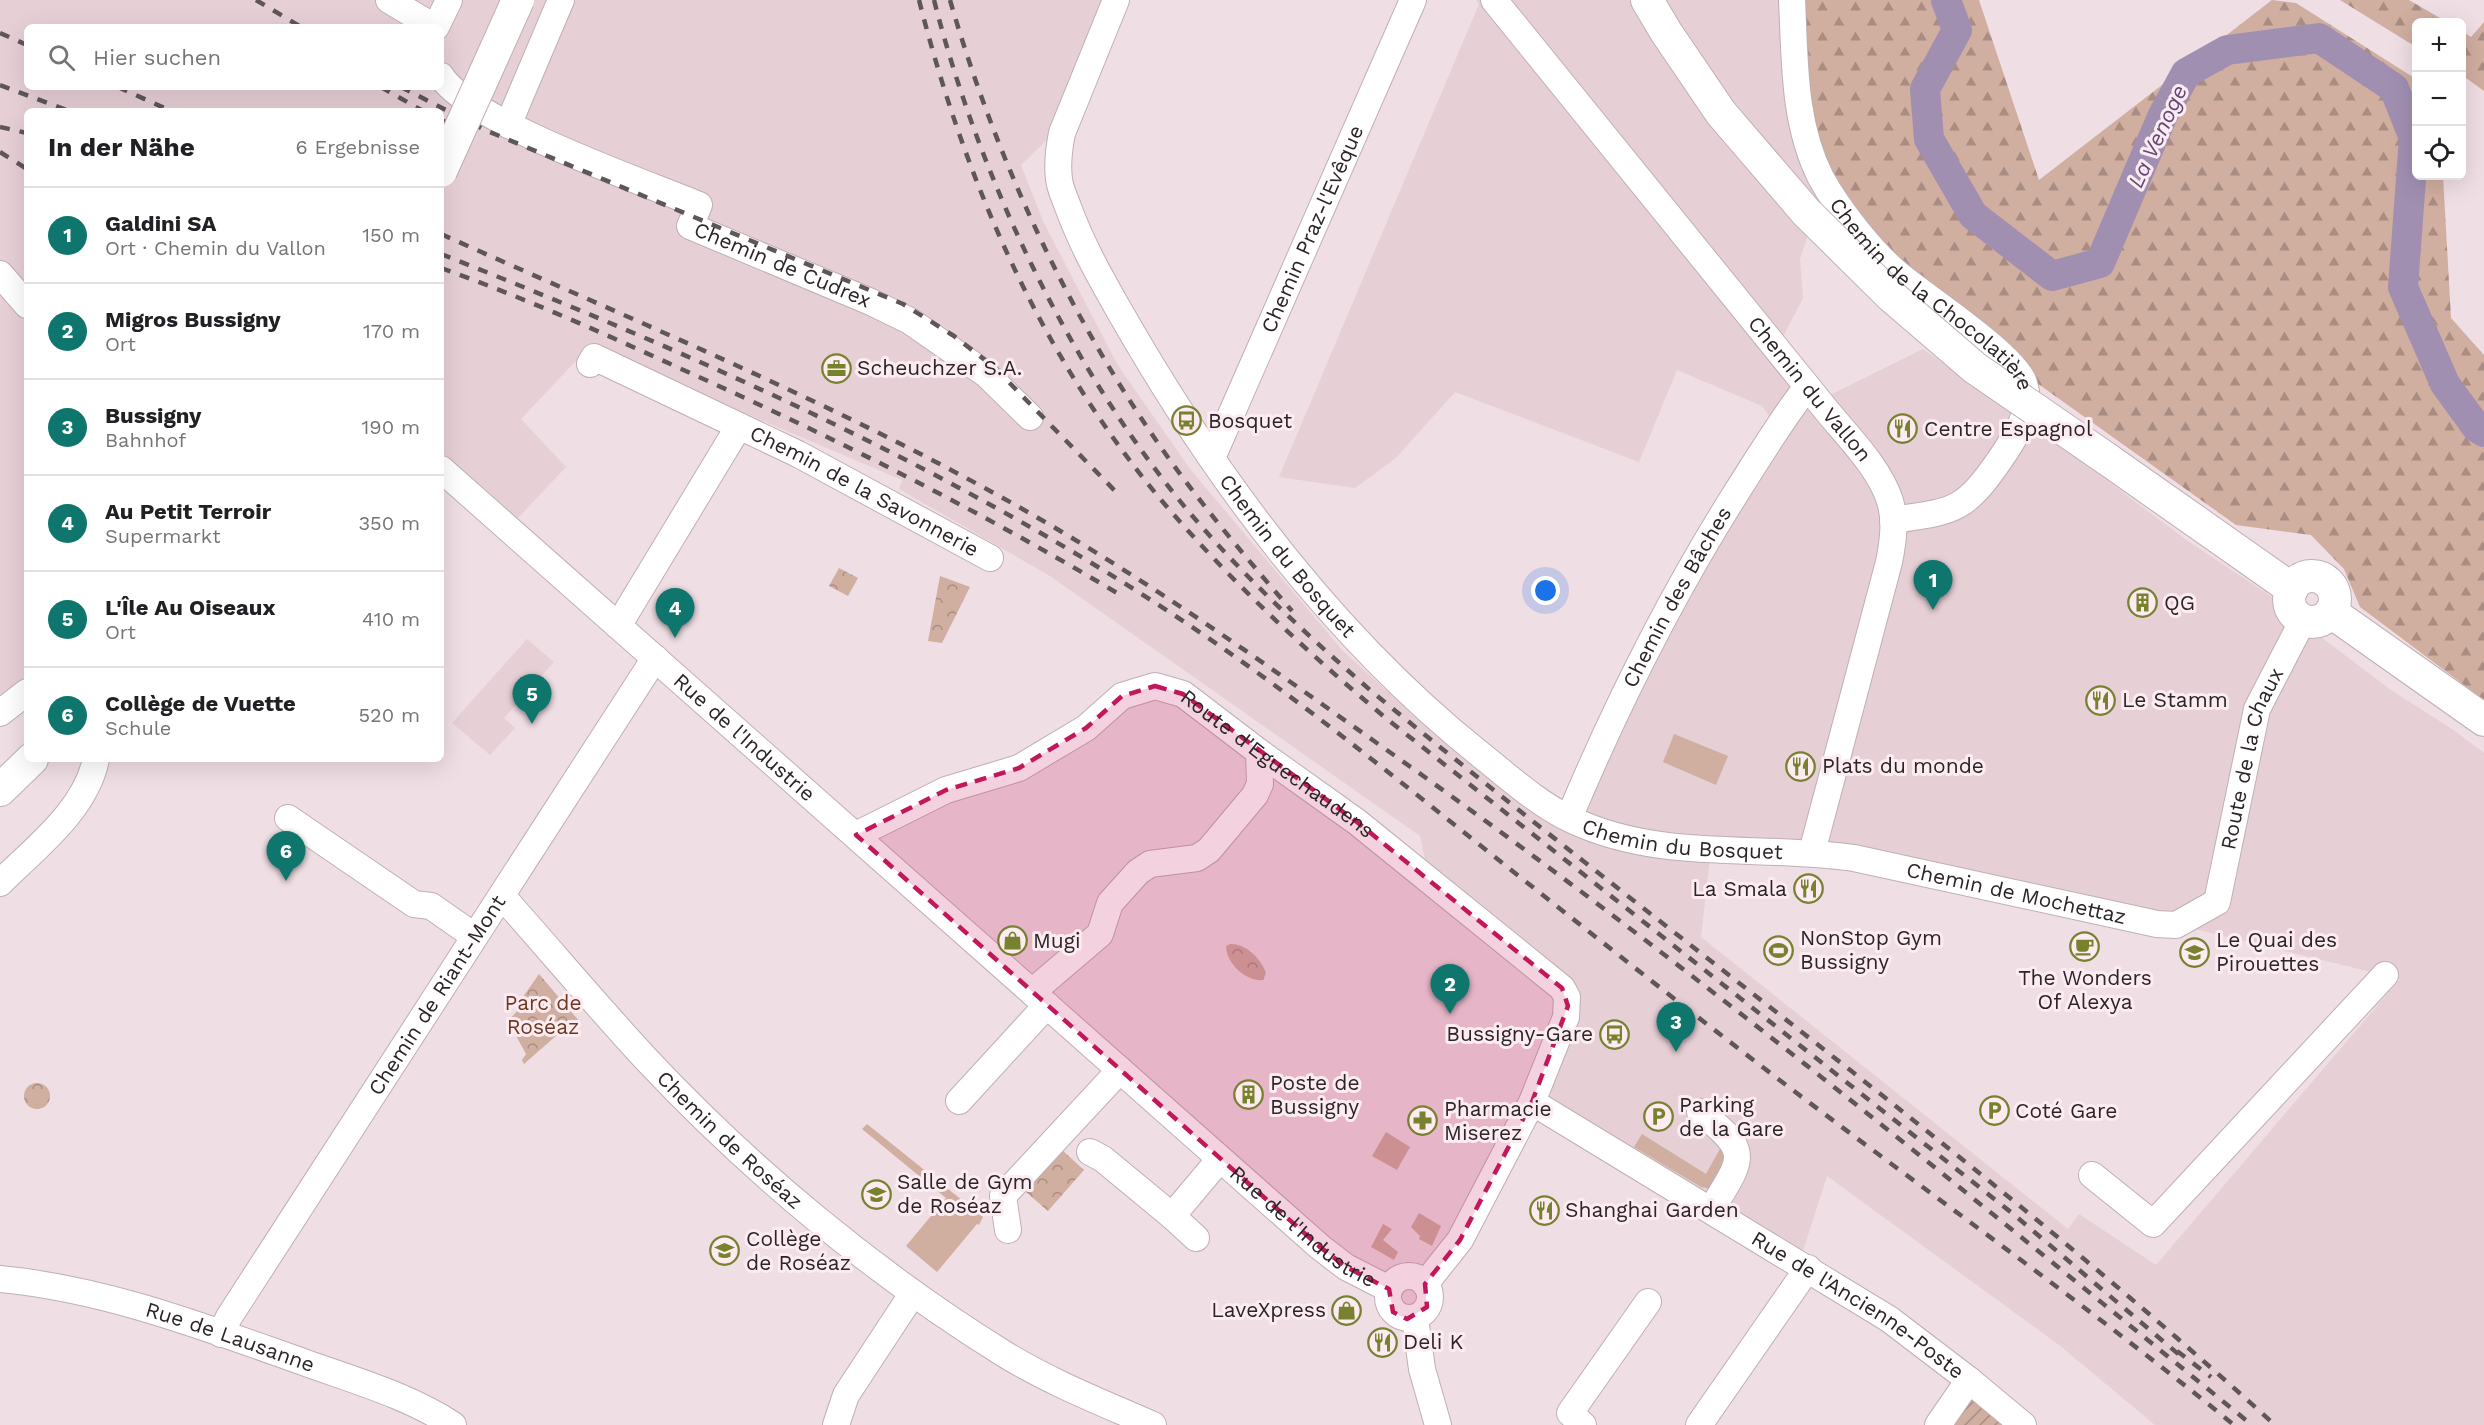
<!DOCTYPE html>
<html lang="de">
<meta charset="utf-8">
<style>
body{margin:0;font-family:"Work Sans",sans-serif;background:#f6f6f6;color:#202124}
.controls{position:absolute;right:18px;top:18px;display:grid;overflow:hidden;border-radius:9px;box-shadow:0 6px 24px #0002}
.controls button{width:54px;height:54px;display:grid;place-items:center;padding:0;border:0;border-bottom:2px solid #e0e0e0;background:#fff;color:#202124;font:30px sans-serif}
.you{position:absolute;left:1546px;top:591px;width:21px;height:21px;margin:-15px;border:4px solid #fff;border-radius:50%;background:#1a73e8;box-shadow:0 0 0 9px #1a73e833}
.badge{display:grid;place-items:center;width:39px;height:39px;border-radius:50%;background:#0f766e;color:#fff;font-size:20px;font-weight:700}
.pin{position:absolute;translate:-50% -50px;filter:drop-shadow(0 2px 3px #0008)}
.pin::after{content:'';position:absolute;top:32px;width:21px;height:18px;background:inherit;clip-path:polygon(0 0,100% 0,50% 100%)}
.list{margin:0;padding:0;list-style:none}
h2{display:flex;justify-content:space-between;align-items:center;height:78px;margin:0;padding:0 24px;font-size:26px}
h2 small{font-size:20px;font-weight:400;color:#757577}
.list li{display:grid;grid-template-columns:39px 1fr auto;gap:18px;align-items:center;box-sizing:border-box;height:96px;padding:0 24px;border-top:2px solid #e0e0e0}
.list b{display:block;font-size:22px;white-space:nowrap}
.list p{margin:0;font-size:20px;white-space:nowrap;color:#757577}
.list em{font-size:20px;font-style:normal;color:#757577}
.icon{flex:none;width:33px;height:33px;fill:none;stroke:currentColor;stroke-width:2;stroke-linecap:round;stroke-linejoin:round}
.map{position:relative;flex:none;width:2484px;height:1425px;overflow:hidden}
.search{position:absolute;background:#fff;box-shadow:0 6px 24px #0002;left:24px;top:24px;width:420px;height:66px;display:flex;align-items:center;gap:15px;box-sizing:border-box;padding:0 21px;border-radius:9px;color:#757577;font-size:22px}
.panel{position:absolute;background:#fff;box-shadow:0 6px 24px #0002;left:24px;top:108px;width:420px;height:654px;border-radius:9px}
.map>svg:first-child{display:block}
</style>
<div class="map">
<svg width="2484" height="1425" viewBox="0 0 2484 1425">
<defs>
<pattern id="forest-firs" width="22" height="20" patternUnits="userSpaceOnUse" patternTransform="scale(1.5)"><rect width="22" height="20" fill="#d0aea0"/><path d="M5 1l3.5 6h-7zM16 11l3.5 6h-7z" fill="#a98d82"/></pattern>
<pattern id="park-crowns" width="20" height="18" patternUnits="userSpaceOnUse" patternTransform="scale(1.5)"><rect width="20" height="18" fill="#d0aea0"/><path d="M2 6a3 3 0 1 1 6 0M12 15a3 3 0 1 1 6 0" fill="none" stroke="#a98d82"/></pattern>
<pattern id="garden-furrows" width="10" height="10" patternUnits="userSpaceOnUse" patternTransform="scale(1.5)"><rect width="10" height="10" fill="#d0aea0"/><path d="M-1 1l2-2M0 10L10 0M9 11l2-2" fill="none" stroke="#a98d82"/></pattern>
</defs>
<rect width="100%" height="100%" fill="#efdee4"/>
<g fill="#e7cfd6" fill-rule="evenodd">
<path d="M0 0H1105L1055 132 1021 165 1043 221 1117 364 1190 469 1343 651 1419 720 1566 826 1618 713 1784 437 1762 406 1677 370 1639 462 1455 392 1396 458 1355 488 1279 477 1479 4 1476 0H1804L1843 202 1808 235 1800 259 1803 298 1782 339 1830 395 1923 349 2085 464 2185 539 2275 599 2279 619 2317 634 2391 690 2455 731 2484 753V1425H2155L2059 1345 1827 1176 1802 1254 1544 1116 1578 1005 1427 869 1420 836 1050 576 899 489 902 480 589 347 521 419 566 467 518 518 441 452V111H27V676L0 700ZM27 27H441V87H27ZM1812 852 2005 883 2400 979 2156 1265 2079 1214 2068 1229 1701 937 1710 858Z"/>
<polygon points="527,639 554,662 504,718 515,728 490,755 452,723"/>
</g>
<g fill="#d0aea0">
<polygon points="1674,734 1728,756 1716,785 1663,762"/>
<polygon points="867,1124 983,1217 979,1225 977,1224 937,1272 906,1246 946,1198 862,1129"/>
<polygon points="1702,1126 1730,1154 1711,1189 1701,1187 1634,1147 1642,1134 1706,1174 1720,1149 1700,1128"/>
<polygon points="1386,1132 1410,1147 1397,1170 1372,1156"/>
<polygon points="1419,1213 1441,1226 1432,1246 1419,1239 1420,1236 1411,1227"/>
<polygon points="1383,1224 1392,1229 1383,1240 1398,1252 1394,1260 1371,1247"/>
</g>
<g fill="url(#forest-firs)">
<polygon points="1804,0 1979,0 2039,180 2272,0 2296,3 2416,79 2416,176 2443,176 2451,318 2484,355 2484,700 2360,607 2344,569 2311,535 2236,525 1925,303 1843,202 1810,136"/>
<polygon points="2340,0 2409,0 2447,22 2416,22 2416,47"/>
<polygon points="2484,22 2484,91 2462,75 2462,31 2471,37"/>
</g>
<g fill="url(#park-crowns)">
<polygon points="839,568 858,578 848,596 829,586"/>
<polygon points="940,576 970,587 942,643 928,641"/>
<path d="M1230 944C1246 943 1261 959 1266 973L1263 980C1246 982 1226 963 1226 946Z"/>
<polygon points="539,974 580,1022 559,1037 557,1035 524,1064 522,1060 526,1054 508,1021 520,1008 518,1004"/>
<circle cx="37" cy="1096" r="13"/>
<polygon points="1062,1150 1084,1170 1048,1211 1026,1192"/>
</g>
<polygon fill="url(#garden-furrows)" points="1972,1391 2014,1425 1949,1425"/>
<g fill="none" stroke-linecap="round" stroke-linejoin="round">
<polyline stroke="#a08fb1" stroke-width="30" points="1946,0 1957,30 1925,89 1929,139 1973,215 2052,276 2100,263 2162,117 2186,73 2227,50 2319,38 2394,88 2414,138 2403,287 2445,384 2477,428 2484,432"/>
<defs>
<g id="minor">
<polyline points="389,0 434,27"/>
<path id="s1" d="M1116 0 1062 133C1059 148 1057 164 1059 179 1060 189 1065 198 1068 207 1082 245 1100 277 1120 312 1214 477 1332 636 1481 755 1510 778 1538 804 1572 820 1662 862 1757 844 1854 858L2157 924 2176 925 2217 902 2257 709 2303 620"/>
<path id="s2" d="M1494 0 1823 406C1845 434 1879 466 1890 501 1896 521 1893 542 1889 562L1812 852"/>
<path id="s3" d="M1792 0C1795 60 1793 123 1821 178 1838 209 1871 251 1898 274 1925 297 2015 355 2024 383 2033 411 2016 436 2001 458 1964 512 1955 511 1893 520"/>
<polyline points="436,27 449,0"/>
<path id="s4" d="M441 76C469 121 643 182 699 205L690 226 871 302 910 321 986 374 1030 417"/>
<polyline points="508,125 561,0"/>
<polyline points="0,274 27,305"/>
<polyline points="590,364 594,357 739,426"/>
<path id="s5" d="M1212 458 1413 0"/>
<path id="s6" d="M441 469 1320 1247 1346 1267 1389 1289"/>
<path id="s7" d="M618 626 739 426 798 454 990 558"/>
<polyline points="0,713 27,692"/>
<polyline points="288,818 414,904 431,906 474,936"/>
<path id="s8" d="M1569 818C1616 706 1671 596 1736 493 1759 457 1781 420 1807 387"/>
<path id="s9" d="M856 835 946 790 1019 768 1086 728 1122 696 1155 686 1183 694 1259 752 1357 822 1562 988 1567 997 1566 1017 1532 1102 1460 1240 1425 1284"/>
<path d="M0 883C35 848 86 810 96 759"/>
<path id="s10" d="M502 896C550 950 597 1006 646 1059 751 1171 875 1274 1006 1355 1052 1383 1103 1403 1153 1425"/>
<polyline points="1032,992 1100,934 1110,903 1138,872 1150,864 1197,858 1209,850 1255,795 1260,784 1259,752"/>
<polyline points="959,1101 1047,1005"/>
<path id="s11" d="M1532 1102 1889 1319 1969 1380 2023 1425"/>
<path d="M1700 1112C1752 1152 1743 1158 1711 1210"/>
<polyline points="1090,1152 1103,1159 1172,1216"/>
<polyline points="2092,1175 2153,1224 2385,975"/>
<polyline points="1008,1230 1003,1196 1120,1070"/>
<polyline points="1196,1238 1172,1216 1220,1159"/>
<circle cx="1409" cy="1297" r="21"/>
<path id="s12" d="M0 1279C106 1289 207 1328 306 1363 356 1381 409 1396 453 1425"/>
<polyline points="1415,1318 1422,1369 1438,1425"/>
<path id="s13" d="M221 1334 229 1317 655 658"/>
<polyline points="836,1425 846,1395 913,1293"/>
<polyline points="1583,1425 1570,1413 1648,1302"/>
<polyline points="1699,1425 1808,1268"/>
<polyline points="1938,1425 1969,1380"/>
</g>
<g id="major">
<polyline points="1647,0 1666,32 1721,113 1806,212"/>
<polyline points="2107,459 2292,589"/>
<circle cx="2312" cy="599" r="23"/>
<polyline points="2331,612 2484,720"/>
<polyline points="0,790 32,759"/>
</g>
</defs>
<use href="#minor" stroke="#bfafb5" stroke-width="28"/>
<use href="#major" stroke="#bfafb5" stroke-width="34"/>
<use href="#minor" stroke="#fff" stroke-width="26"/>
<use href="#major" stroke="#fff" stroke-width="32"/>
<g stroke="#5f5659" stroke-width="4.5" stroke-dasharray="10 10" stroke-linecap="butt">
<polyline points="256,0 301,27"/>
<path d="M919 0C965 181 1041 357 1162 501 1230 581 1307 652 1387 719L2012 1213 2183 1358"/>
<path d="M934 0C980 180 1070 369 1189 512 1244 577 1306 634 1370 690 1670 937 1987 1163 2275 1425"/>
<path d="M950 0C994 152 1061 299 1149 430 1192 494 1242 553 1292 611"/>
<polyline points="0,33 27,45"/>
<polyline points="0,85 69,111"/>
<polyline points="118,87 171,111"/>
<polyline points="381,87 423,111"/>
<polyline points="401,87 485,130 903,304 954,336 994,367 1119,495"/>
<polyline points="441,120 476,135"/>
<polyline points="0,127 27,133"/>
<polyline points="0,152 27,169"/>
<path d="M441 234C650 328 865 415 1062 532 1178 601 1288 680 1398 758 1693 967 1972 1197 2252 1425"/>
<path d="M441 254C696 355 948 466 1177 617 1271 679 1358 748 1446 818 1545 897 1643 975 1743 1052 1906 1178 2075 1295 2234 1425"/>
<path d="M441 268C522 297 601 332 679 368 831 436 979 510 1122 596"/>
<polyline points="2177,1351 2211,1377"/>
</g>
<defs>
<g id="major-bridge">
<polyline points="441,171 518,0"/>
<polyline points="1806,212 1890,295 1975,368 2107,459"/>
</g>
</defs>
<use href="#major-bridge" stroke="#bfafb5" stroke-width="34" stroke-linecap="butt"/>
<use href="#major-bridge" stroke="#fff" stroke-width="32"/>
</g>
<path fill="#c2185b" fill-opacity="0.2" stroke="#c2185b" stroke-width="4.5" stroke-dasharray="12 8" stroke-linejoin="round" d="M1155 686 1183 694 1357 822 1562 988 1568 1006 1532 1102 1460 1240 1425 1284 1427 1307 1407 1319 1393 1312 1389 1289 1346 1267 1320 1247 856 835 946 790 1019 768 1086 728 1122 696Z"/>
<defs>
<symbol id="office-ring" viewBox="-11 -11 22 22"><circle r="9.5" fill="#fcecf1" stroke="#78812d" stroke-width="1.5"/><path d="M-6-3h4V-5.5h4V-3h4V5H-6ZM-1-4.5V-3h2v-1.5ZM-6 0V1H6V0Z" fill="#78812d"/></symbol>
<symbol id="bus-ring" viewBox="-11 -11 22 22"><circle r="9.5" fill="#fcecf1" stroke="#78812d" stroke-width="1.5"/><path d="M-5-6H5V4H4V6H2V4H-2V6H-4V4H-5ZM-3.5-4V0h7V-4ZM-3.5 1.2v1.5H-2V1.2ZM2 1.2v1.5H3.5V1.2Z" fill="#78812d"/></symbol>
<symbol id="restaurant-ring" viewBox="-11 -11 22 22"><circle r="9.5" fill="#fcecf1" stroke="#78812d" stroke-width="1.5"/><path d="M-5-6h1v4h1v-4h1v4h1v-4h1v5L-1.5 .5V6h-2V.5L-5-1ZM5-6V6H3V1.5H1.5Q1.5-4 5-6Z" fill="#78812d"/></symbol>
<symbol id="building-ring" viewBox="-11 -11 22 22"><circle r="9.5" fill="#fcecf1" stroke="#78812d" stroke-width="1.5"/><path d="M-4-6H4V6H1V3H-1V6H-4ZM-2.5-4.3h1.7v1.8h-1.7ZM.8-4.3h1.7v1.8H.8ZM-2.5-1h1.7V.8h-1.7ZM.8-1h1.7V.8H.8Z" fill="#78812d"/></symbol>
<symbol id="shop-ring" viewBox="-11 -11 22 22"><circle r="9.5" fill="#fcecf1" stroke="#78812d" stroke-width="1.5"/><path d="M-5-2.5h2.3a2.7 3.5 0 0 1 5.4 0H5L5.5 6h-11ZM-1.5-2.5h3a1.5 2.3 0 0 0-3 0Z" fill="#78812d"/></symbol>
<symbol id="cafe-ring" viewBox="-11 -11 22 22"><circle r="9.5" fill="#fcecf1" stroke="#78812d" stroke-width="1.5"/><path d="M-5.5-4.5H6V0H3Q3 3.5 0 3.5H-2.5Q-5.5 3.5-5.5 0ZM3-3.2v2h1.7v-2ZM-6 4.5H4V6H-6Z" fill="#78812d"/></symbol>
<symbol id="stadium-ring" viewBox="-11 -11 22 22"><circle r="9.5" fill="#fcecf1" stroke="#78812d" stroke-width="1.5"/><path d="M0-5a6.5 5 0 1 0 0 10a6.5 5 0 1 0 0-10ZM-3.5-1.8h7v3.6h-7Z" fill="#78812d"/></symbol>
<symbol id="school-ring" viewBox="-11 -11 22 22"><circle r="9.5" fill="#fcecf1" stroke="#78812d" stroke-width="1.5"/><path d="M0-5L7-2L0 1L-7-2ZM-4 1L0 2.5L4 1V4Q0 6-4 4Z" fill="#78812d"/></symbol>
<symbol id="parking-ring" viewBox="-11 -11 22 22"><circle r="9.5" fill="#fcecf1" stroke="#78812d" stroke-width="1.5"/><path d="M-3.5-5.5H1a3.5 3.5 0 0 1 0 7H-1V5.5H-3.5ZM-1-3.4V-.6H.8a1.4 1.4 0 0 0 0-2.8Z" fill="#78812d"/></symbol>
<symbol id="pharmacy-ring" viewBox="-11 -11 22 22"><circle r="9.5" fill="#fcecf1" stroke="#78812d" stroke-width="1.5"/><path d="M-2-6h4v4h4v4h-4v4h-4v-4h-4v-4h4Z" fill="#78812d"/></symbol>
</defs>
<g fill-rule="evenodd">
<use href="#office-ring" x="820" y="352" width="33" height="33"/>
<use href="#bus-ring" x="1170" y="404" width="33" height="33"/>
<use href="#restaurant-ring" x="1886" y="412" width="33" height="33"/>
<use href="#building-ring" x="2126" y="586" width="33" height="33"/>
<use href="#restaurant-ring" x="2084" y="684" width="33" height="33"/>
<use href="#restaurant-ring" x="1784" y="750" width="33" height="33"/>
<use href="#restaurant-ring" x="1792" y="872" width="33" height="33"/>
<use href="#shop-ring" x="996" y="924" width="33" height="33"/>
<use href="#cafe-ring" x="2068" y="930" width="33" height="33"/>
<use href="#stadium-ring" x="1762" y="934" width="33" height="33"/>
<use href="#school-ring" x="2178" y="936" width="33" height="33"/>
<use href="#bus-ring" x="1598" y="1018" width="33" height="33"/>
<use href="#building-ring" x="1232" y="1078" width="33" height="33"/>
<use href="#parking-ring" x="1978" y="1094" width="33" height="33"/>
<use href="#parking-ring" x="1642" y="1100" width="33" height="33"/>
<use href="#pharmacy-ring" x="1406" y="1104" width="33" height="33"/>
<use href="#school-ring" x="860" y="1178" width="33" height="33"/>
<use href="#restaurant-ring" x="1528" y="1194" width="33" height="33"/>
<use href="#school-ring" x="708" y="1234" width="33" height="33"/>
<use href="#shop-ring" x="1330" y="1294" width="33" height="33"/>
<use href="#restaurant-ring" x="1366" y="1326" width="33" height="33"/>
</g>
<g text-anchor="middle" stroke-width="6" stroke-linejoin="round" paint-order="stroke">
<g font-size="21" fill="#2b2527" stroke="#fcecf1">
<text dy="7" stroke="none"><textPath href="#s5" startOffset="250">Chemin Praz-l'Evêque</textPath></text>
<text dy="7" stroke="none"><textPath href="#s4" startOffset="414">Chemin de Cudrex</textPath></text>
<text dy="7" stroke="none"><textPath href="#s3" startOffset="344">Chemin de la Chocolatière</textPath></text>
<text dy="7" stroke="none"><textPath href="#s2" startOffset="501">Chemin du Vallon</textPath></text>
<text dy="7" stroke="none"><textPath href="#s7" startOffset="375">Chemin de la Savonnerie</textPath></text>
<text dy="7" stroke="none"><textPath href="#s1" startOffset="633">Chemin du Bosquet</textPath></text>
<text dy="7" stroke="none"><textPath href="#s8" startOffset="246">Chemin des Bâches</textPath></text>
<text dy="7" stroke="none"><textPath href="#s6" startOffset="405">Rue de l'Industrie</textPath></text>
<text dy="7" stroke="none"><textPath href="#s1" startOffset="1834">Route de la Chaux</textPath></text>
<text dy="7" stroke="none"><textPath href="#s9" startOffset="484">Route d'Eguechaudens</textPath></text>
<text dy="7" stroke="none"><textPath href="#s1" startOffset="1137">Chemin du Bosquet</textPath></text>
<text dy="7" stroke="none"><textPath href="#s1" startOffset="1476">Chemin de Mochettaz</textPath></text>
<text dy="7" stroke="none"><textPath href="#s13" startOffset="402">Chemin de Riant-Mont</textPath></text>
<text dy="7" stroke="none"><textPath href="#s10" startOffset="334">Chemin de Roséaz</textPath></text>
<text dy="7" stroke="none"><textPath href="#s6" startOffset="1148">Rue de l'Industrie</textPath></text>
<text dy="7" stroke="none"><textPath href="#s11" startOffset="384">Rue de l'Ancienne-Poste</textPath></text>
<text dy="7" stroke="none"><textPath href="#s12" startOffset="238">Rue de Lausanne</textPath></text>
</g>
<g font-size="21" fill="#2b2527" stroke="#fcecf1" text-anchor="start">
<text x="857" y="375">Scheuchzer S.A.</text>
<text x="1208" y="428">Bosquet</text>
<text x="1924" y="436">Centre Espagnol</text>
<text x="2164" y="610">QG</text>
<text x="2122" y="707">Le Stamm</text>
<text x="1822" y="773">Plats du monde</text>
<text x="1787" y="896" text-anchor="end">La Smala</text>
<text x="1800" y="945">NonStop Gym<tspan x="1800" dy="24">Bussigny</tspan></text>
<text x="2216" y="947">Le Quai des<tspan x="2216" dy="24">Pirouettes</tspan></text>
<text x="1033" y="948">Mugi</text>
<text x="2085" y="985" text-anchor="middle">The Wonders<tspan x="2085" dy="24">Of Alexya</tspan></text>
<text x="1593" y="1041" text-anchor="end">Bussigny-Gare</text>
<text x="1270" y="1090">Poste de<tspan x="1270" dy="24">Bussigny</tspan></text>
<text x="1679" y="1112">Parking<tspan x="1679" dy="24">de la Gare</tspan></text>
<text x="1444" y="1116">Pharmacie<tspan x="1444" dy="24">Miserez</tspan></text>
<text x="2015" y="1118">Coté Gare</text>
<text x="897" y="1189">Salle de Gym<tspan x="897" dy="24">de Roséaz</tspan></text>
<text x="1565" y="1217">Shanghai Garden</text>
<text x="746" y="1246">Collège<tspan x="746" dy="24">de Roséaz</tspan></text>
<text x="1326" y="1317" text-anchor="end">LaveXpress</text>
<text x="1403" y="1349">Deli K</text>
</g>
<g font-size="21" fill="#6d3822" stroke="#fcecf1">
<text x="543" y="1010">Parc de<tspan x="543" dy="24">Roséaz</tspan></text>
</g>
<g font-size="22" font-style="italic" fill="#624979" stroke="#fcecf1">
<text transform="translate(2157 136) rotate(-65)" y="8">La Venoge</text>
</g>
</g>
</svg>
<div class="controls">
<button>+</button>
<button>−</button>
<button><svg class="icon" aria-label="locate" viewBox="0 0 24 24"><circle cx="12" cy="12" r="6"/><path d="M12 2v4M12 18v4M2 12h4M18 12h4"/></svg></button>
</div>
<div class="you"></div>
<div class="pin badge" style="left:1933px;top:610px">1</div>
<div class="pin badge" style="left:1450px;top:1014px">2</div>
<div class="pin badge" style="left:1676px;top:1052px">3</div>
<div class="pin badge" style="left:675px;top:638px">4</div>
<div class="pin badge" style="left:532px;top:724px">5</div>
<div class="pin badge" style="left:286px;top:881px">6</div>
<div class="search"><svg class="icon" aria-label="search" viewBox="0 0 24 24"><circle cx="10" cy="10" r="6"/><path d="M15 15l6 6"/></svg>Hier suchen</div>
<section class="panel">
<h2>In der Nähe<small>6 Ergebnisse</small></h2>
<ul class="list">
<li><span class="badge">1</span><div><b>Galdini SA</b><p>Ort · Chemin du Vallon</p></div><em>150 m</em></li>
<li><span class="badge">2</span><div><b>Migros Bussigny</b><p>Ort</p></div><em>170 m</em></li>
<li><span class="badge">3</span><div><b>Bussigny</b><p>Bahnhof</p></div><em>190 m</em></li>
<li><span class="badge">4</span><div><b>Au Petit Terroir</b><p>Supermarkt</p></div><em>350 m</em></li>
<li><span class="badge">5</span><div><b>L'Île Au Oiseaux</b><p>Ort</p></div><em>410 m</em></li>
<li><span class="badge">6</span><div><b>Collège de Vuette</b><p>Schule</p></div><em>520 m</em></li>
</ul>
</section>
</div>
